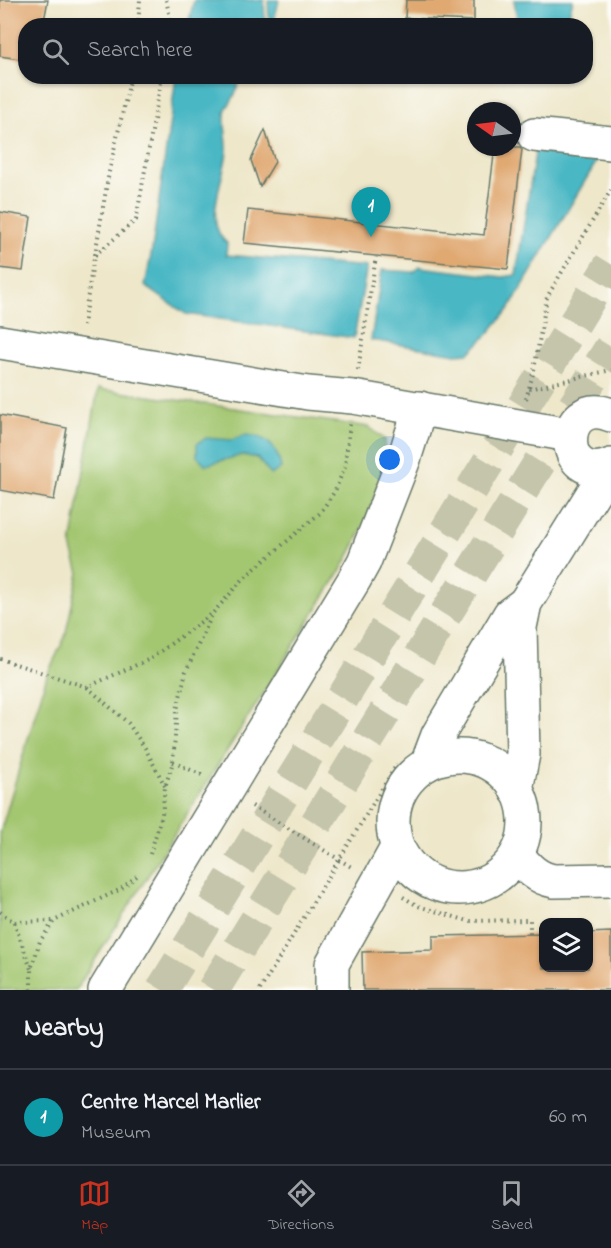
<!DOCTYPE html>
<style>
body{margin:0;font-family:"Indie Flower",sans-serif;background:#20242c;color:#f1f3f6}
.controls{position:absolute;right:18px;bottom:18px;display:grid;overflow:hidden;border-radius:12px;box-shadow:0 2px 4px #0004}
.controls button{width:54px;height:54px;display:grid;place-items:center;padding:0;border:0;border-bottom:2px solid #363941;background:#171b24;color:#f1f3f6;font:30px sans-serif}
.compass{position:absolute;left:467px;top:102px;width:54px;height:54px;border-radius:50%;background:#171b24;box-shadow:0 2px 4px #0004;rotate:284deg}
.you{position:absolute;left:390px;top:460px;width:21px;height:21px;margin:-15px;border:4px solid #fff;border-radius:50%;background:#1a73e8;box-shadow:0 0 0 9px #1a73e833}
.badge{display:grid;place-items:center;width:39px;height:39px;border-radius:50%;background:#c8321e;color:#fff;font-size:20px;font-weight:700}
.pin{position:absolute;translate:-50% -50px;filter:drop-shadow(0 2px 3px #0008)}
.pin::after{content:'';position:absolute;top:32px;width:21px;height:18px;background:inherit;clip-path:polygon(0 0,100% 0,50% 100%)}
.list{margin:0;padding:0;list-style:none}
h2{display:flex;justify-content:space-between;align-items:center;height:78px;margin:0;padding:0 24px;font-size:26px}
h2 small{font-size:20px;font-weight:400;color:#9ea1a6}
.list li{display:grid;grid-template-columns:39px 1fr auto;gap:18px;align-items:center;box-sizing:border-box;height:96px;padding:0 24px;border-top:2px solid #363941}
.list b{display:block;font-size:22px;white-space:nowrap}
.list p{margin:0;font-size:20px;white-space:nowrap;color:#9ea1a6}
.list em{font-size:20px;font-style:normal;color:#9ea1a6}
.icon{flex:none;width:33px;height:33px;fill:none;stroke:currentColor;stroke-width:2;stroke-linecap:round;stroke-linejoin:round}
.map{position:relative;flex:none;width:611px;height:990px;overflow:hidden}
.search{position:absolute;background:#171b24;box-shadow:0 2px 4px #0004;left:18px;right:18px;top:18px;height:66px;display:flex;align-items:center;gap:15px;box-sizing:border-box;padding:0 21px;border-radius:24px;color:#9ea1a6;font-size:22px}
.sheet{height:174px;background:#171b24}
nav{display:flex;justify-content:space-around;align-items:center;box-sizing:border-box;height:84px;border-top:2px solid #363941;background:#171b24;font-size:16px;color:#9ea1a6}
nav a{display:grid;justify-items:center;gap:3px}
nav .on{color:#c8321e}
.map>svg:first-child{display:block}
</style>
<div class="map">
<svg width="611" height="990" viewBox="0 0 611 990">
<rect width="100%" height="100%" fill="#fdfcf7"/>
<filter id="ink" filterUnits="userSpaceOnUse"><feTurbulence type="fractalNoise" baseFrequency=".0167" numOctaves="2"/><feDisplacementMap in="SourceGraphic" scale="12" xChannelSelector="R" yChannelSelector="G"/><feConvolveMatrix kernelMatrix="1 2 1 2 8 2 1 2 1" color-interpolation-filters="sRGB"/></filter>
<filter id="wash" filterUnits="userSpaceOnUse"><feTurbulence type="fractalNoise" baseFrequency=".008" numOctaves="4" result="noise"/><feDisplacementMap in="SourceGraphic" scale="24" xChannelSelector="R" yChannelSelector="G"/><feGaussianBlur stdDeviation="1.35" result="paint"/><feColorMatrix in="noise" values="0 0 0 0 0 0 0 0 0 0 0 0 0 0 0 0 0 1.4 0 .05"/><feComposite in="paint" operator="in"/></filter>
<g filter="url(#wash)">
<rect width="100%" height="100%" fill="#eee7ca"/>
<path fill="#a3c66f" stroke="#618252" stroke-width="1.5" d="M98 389 369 427 385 440C384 488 364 529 341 570L76 990H0V833L47 675 65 637 73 600 79 573 71 545Z"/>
<g fill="#4ab7c4" stroke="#347a7c" stroke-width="1.5">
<polygon points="194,0 264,0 265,25 188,25"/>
<polygon points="268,0 279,0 273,25 269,25"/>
<polygon points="514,0 573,0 566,25 518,26"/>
<path d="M176 77H242C238 83 237 91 233 98 232 102 228 105 226 109 222 121 228 138 227 151 225 177 202 223 227 243L226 255 367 267 354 338 186 314 145 286 152 250Z"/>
<polygon points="536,147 601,154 509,309 488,334 469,353 456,354 371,340 382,270 414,272 420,267 503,277 516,275"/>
<path d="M245 435C267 436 277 446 281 468L271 475 257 458 242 455 206 465 197 456V444L206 438 232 440Z"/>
</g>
<g id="blocks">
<g fill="#e0a972">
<polygon points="0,0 48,0 43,26 26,26 26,60 0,56"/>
<polygon points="406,0 474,0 474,21 405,18"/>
<polygon points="265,130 275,162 260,187 251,160"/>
<polygon points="495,147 520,147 522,149 508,269 244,243 248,210 484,235"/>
<polygon points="0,212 31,217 23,271 0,268"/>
<polygon points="0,415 67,428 54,500 0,490"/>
<polygon points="611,932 611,990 363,990 362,952 433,950 433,936 543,934 543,968 588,968 588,933"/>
</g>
</g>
</g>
<g filter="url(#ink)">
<use href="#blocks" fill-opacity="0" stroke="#677868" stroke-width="1.5"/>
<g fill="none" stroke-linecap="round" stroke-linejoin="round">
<g stroke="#c5c5ac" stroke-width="33" stroke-dasharray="33 16" stroke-linecap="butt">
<polyline points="162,990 611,264"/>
<polyline points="213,990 611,347"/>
</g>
<defs>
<g id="minor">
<polyline points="534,135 611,143"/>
<circle cx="459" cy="822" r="66"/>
<polyline points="427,764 438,735 510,614 525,603"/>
<polyline points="516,790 523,754 520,627 525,603 610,466"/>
<path d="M517 854C527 868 537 878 554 881L611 880"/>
<polyline points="105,990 354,580 364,562 404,459 420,408"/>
<polyline points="332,990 332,964 397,848"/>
</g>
<g id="major">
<polyline points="0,342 308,393 353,397 570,435"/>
<path d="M611 415C557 394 557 487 611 465"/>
</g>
</defs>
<use href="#minor" stroke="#677868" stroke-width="36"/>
<use href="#major" stroke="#677868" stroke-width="36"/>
<g stroke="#677868" stroke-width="4" stroke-dasharray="1.5 4.5" stroke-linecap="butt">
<polyline points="166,0 172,26"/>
<polyline points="138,26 140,0"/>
<polyline points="95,255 109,172 131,76"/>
<polyline points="83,326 94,256 136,220 162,76"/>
<polyline points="358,370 376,257"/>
<polyline points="529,389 611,370"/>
<polyline points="526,399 534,370 547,297 611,190"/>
<polyline points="0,659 87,687"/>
<polyline points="173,762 202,775"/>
<polyline points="165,786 145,748 128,723 87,687 150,659 213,613"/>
<polyline points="252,806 353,868"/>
<polyline points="150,854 162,815 165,787 173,762 177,710 186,671 213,613 245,577 320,513 335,491 345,466 350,424"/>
<polyline points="403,897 418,906 468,921 530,920 530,934"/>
<polyline points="0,912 14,922 53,921"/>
<polyline points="14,922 31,969"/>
<polyline points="31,990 31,969 40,941 54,921 121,889 139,874"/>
<polyline points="260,990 397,764"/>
</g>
<use href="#minor" stroke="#fff" stroke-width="33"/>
<use href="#major" stroke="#fff" stroke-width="33"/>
</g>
</g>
</svg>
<div class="controls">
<button><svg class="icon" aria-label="layers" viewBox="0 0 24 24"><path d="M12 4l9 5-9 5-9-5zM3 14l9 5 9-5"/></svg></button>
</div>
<svg class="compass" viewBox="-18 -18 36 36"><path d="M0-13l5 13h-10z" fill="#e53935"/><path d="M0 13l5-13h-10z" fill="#9ea1a6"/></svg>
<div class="you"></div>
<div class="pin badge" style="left:371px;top:237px;background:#0f9aa8">1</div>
<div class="search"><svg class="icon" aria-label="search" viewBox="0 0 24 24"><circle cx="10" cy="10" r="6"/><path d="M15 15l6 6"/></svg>Search here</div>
</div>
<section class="sheet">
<h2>Nearby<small></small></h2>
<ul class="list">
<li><span class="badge" style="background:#0f9aa8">1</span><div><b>Centre Marcel Marlier</b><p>Museum</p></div><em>60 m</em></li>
</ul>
</section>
<nav>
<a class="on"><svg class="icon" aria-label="map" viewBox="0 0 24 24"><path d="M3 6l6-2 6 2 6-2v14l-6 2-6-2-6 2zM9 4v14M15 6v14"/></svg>Map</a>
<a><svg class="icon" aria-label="directions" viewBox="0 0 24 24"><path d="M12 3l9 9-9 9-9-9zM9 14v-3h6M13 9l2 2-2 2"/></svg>Directions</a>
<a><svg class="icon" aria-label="saved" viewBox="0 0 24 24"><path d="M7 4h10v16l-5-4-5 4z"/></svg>Saved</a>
</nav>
